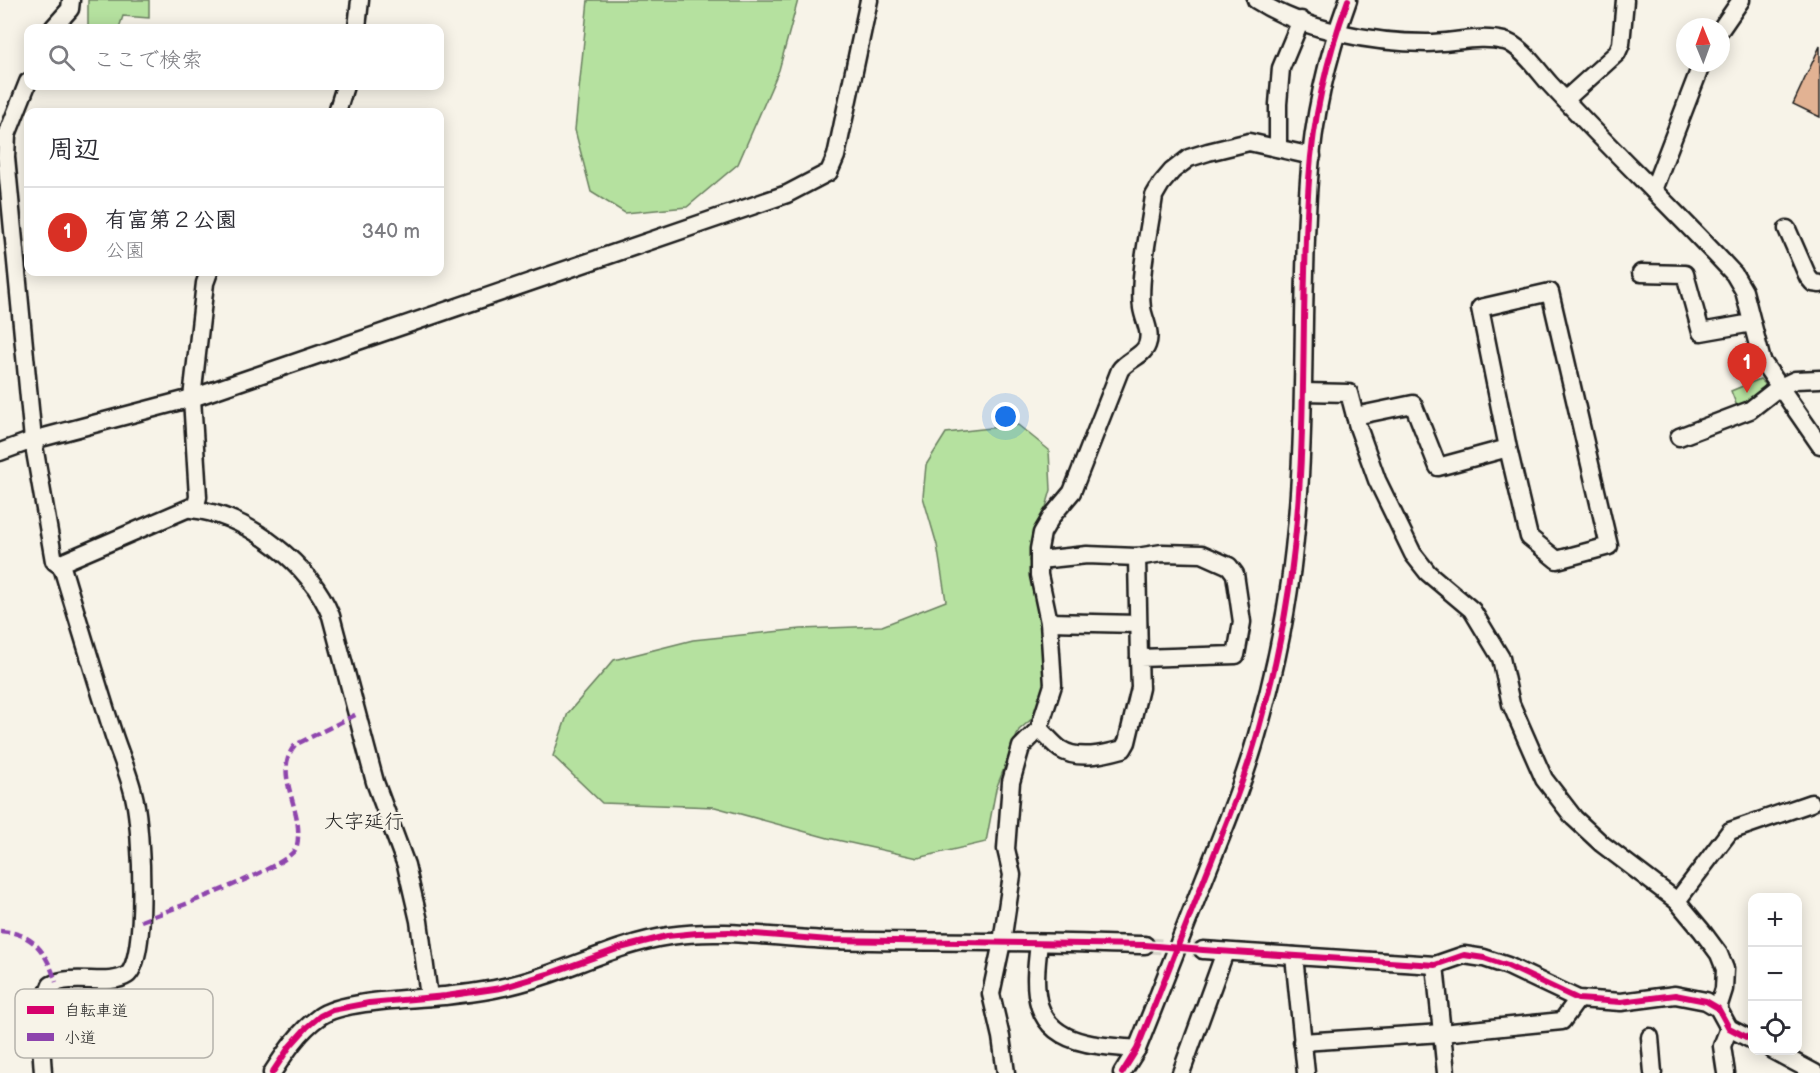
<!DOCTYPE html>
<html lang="ja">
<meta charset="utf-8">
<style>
body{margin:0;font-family:"Balsamiq Sans","Klee One",sans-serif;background:#f7f7f7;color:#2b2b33}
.controls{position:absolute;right:18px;bottom:18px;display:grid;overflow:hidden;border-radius:12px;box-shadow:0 3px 15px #0003}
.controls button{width:54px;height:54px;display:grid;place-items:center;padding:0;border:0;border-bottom:2px solid #e1e1e2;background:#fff;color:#2b2b33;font:30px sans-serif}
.compass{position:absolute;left:1676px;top:18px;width:54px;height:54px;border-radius:50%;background:#fff;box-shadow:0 3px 15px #0003;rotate:359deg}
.you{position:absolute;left:1006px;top:417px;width:21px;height:21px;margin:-15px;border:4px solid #fff;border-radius:50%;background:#1a73e8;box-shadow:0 0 0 9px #1a73e833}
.badge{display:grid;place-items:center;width:39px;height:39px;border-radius:50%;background:#d93025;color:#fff;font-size:20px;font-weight:700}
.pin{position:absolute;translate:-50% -50px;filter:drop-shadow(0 2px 3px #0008)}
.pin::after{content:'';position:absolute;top:32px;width:21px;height:18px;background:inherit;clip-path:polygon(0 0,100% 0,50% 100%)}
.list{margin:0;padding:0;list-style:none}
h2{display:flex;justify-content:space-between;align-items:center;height:78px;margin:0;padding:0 24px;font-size:26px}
h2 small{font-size:20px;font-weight:400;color:#7c7c81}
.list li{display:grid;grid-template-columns:39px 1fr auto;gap:18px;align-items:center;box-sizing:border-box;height:90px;padding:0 24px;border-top:2px solid #e1e1e2}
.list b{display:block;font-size:22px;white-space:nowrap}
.list p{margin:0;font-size:20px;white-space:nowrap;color:#7c7c81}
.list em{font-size:20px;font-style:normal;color:#7c7c81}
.icon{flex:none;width:33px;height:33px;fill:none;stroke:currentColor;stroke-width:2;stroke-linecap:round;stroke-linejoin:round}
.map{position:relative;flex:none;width:1820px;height:1073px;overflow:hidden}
.search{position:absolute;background:#fff;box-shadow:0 3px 15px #0003;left:24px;top:24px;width:420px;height:66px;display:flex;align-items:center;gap:15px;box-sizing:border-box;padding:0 21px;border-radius:12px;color:#7c7c81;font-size:22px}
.panel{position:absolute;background:#fff;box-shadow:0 3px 15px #0003;left:24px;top:108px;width:420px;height:168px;border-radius:12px}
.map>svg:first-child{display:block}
</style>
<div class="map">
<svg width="1820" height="1073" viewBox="0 0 1820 1073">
<rect width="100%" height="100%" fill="#f7f3e8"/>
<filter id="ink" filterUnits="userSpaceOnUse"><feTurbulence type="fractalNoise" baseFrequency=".0167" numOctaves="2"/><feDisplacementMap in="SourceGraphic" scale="12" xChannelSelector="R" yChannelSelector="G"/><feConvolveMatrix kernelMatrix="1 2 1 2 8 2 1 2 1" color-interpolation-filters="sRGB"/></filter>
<g filter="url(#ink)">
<g fill="#b5e19f" stroke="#687e5e" stroke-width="1.5">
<polygon points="88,0 149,0 149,18 123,16 119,28 88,28"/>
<polygon points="588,0 798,0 779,70 738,164 687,207 625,213 591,192 575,130"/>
<polygon points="1760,379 1765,384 1763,395 1738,409 1731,391"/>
<polygon points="1018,425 1049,450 1051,490 1033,552 1048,697 1034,717 1019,730 996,789 986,842 918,858 828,838 715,807 602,803 553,756 568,713 614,660 693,640 801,629 882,626 946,601 937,545 923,497 926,465 946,433"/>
</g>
<polygon fill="#e2b293" stroke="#1c1c1c" stroke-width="1.5" points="1820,46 1820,117 1793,104"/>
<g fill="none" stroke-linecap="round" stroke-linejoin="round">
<polyline stroke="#d6d3c9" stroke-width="16" stroke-dasharray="16 8" stroke-linecap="butt" points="1145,945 1203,950"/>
<defs>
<g id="minor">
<path d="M1256 0C1303 30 1372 43 1427 43 1452 43 1480 35 1504 41 1520 44 1539 72 1550 84 1610 149 1674 209 1734 274L1744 291 1762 361 1820 445"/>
<polyline points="53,28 70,9 71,0"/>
<polyline points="357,28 360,0"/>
<polyline points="1721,29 1741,0"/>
<path d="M28 82 7 135 6 157 33 440 54 561 62 567C79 623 96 680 114 736 121 757 131 779 135 801 141 828 149 959 127 975 109 987 73 973 51 985L39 1015 43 1073"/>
<polyline points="1565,100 1617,53 1621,44 1625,0"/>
<polyline points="337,112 345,86"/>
<polyline points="1278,148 1278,104 1281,68 1301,20"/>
<polyline points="1653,190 1702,63"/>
<polyline points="1787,229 1808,277 1813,283 1820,284"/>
<polyline points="1641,273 1685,274 1701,332 1752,323"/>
<polyline points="1304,392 1349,393 1358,427 1377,480 1413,554 1428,573 1472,610 1501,658 1511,704 1544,779 1574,818 1602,844 1677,901 1702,931 1719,954 1725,969 1724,989 1718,1008"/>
<polyline points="1355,416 1413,404 1438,467 1508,448 1529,537 1557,560 1609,546 1550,292 1480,308 1508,448"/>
<polyline points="1679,437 1750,410 1778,388 1795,380 1820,379"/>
<polyline points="0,452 33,440 192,398 787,194 829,172 836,156 869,0"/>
<path d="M191 509C248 515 310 564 331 616L375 782 406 865 419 921 429 997"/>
<polyline points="1137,557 1139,658"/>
<path d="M1039 560 1087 555 1137 557 1162 553 1202 554 1229 566 1235 574 1242 622 1236 655 1139 658 1140 688 1127 742 1123 749C1105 754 1078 761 1060 749 1053 744 1046 735 1039 729"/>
<polyline points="62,567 61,563 196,505 198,497 192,398 205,283 209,272"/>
<polyline points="1049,622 1138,624"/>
<polyline points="1677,901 1730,831 1811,803"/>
<path d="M1039 944C1033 990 1031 1031 1086 1043 1102 1047 1120 1047 1137 1049"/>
<polyline points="1203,950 1435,965 1464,955 1484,958 1508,966 1578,999 1621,1002 1675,995 1706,1001 1718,1008 1729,1028 1752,1040"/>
<polyline points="1294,956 1306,1073"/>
<polyline points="1435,965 1442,1033 1562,1021 1578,999"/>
<polyline points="1650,1037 1653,1073"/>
<polyline points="1302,1042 1442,1033 1446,1073"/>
<polyline points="1772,1050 1815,1073"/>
<path d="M272 1073C285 1053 299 1031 319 1017 342 1000 414 999 444 996 462 994 481 992 499 988 557 977 610 945 669 936 723 928 776 938 829 940 886 942 942 941 999 942 1048 942 1096 944 1145 945"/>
<path d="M1006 1073 1001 1037 991 994 1002 942 1012 875 1006 849 1011 782 1021 747 1039 729 1053 685 1049 622 1039 575V549L1042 533 1052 516 1072 492 1120 370C1127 360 1143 356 1147 345 1152 332 1144 321 1142 308 1138 280 1150 226 1154 196L1161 184 1172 171 1189 158 1208 152 1249 142 1312 156"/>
<path d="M1122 1073 1137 1049C1160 992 1182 935 1205 877 1225 827 1246 777 1260 724 1276 667 1288 607 1294 549 1308 426 1300 303 1309 180 1313 119 1327 57 1348 0"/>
<polyline points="1181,1073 1225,952"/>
<polyline points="1726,1073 1722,1046 1729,1028"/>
</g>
</defs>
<use href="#minor" stroke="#1c1c1c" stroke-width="21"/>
<use href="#minor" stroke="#f7f3e8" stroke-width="16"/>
<g stroke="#8e44ad" stroke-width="4.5" stroke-dasharray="9 4.5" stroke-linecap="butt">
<path d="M141 921C169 910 280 871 295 850 297 847 298 841 298 837 301 807 273 771 295 745L357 714"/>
<path d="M0 931C34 933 46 952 56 982"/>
</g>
<defs>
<g id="cycleway">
<polyline points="272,1073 290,1046 307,1027 320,1016 332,1010 369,1003 446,996 501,988 548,974 620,948 667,936 697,933 729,932 829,940 1145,945 1203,950 1435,965 1464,955 1484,958 1508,966 1578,999 1621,1002 1675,995 1706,1001 1718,1008 1729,1028 1752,1040"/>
<path d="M1122 1073 1137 1049C1160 992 1182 935 1205 877 1225 827 1246 777 1260 724 1276 667 1288 607 1294 549 1308 426 1300 303 1309 180 1313 119 1327 57 1348 0"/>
</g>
</defs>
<use href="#cycleway" stroke="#f7f3e8" stroke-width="10"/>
<use href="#cycleway" stroke="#d6006c" stroke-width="6"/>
</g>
</g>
<g text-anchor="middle" stroke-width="4.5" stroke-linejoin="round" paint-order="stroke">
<g font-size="20" fill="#1c1c1c" stroke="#f7f3e8">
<text x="364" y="828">大字延行</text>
</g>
</g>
<rect x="15" y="989" width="198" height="69" rx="9" fill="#f7f3e8" stroke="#b5b2ab" stroke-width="1.5"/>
<rect x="27" y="1006" width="27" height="8" fill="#d6006c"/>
<rect x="27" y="1033" width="27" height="8" fill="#8e44ad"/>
<g font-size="16" fill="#1c1c1c">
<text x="64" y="1016">自転車道</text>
<text x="64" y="1043">小道</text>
</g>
</svg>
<div class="controls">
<button>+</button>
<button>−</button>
<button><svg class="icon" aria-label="locate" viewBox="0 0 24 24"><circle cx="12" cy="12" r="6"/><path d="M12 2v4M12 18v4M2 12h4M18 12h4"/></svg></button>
</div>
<svg class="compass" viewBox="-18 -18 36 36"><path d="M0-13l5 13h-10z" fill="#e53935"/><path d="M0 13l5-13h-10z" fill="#7c7c81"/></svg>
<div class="you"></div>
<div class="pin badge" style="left:1747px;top:393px">1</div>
<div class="search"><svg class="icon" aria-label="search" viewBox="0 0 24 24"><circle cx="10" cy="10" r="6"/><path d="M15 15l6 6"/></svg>ここで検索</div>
<section class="panel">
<h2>周辺<small></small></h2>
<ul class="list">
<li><span class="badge">1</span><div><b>有富第２公園</b><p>公園</p></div><em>340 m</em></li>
</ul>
</section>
</div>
